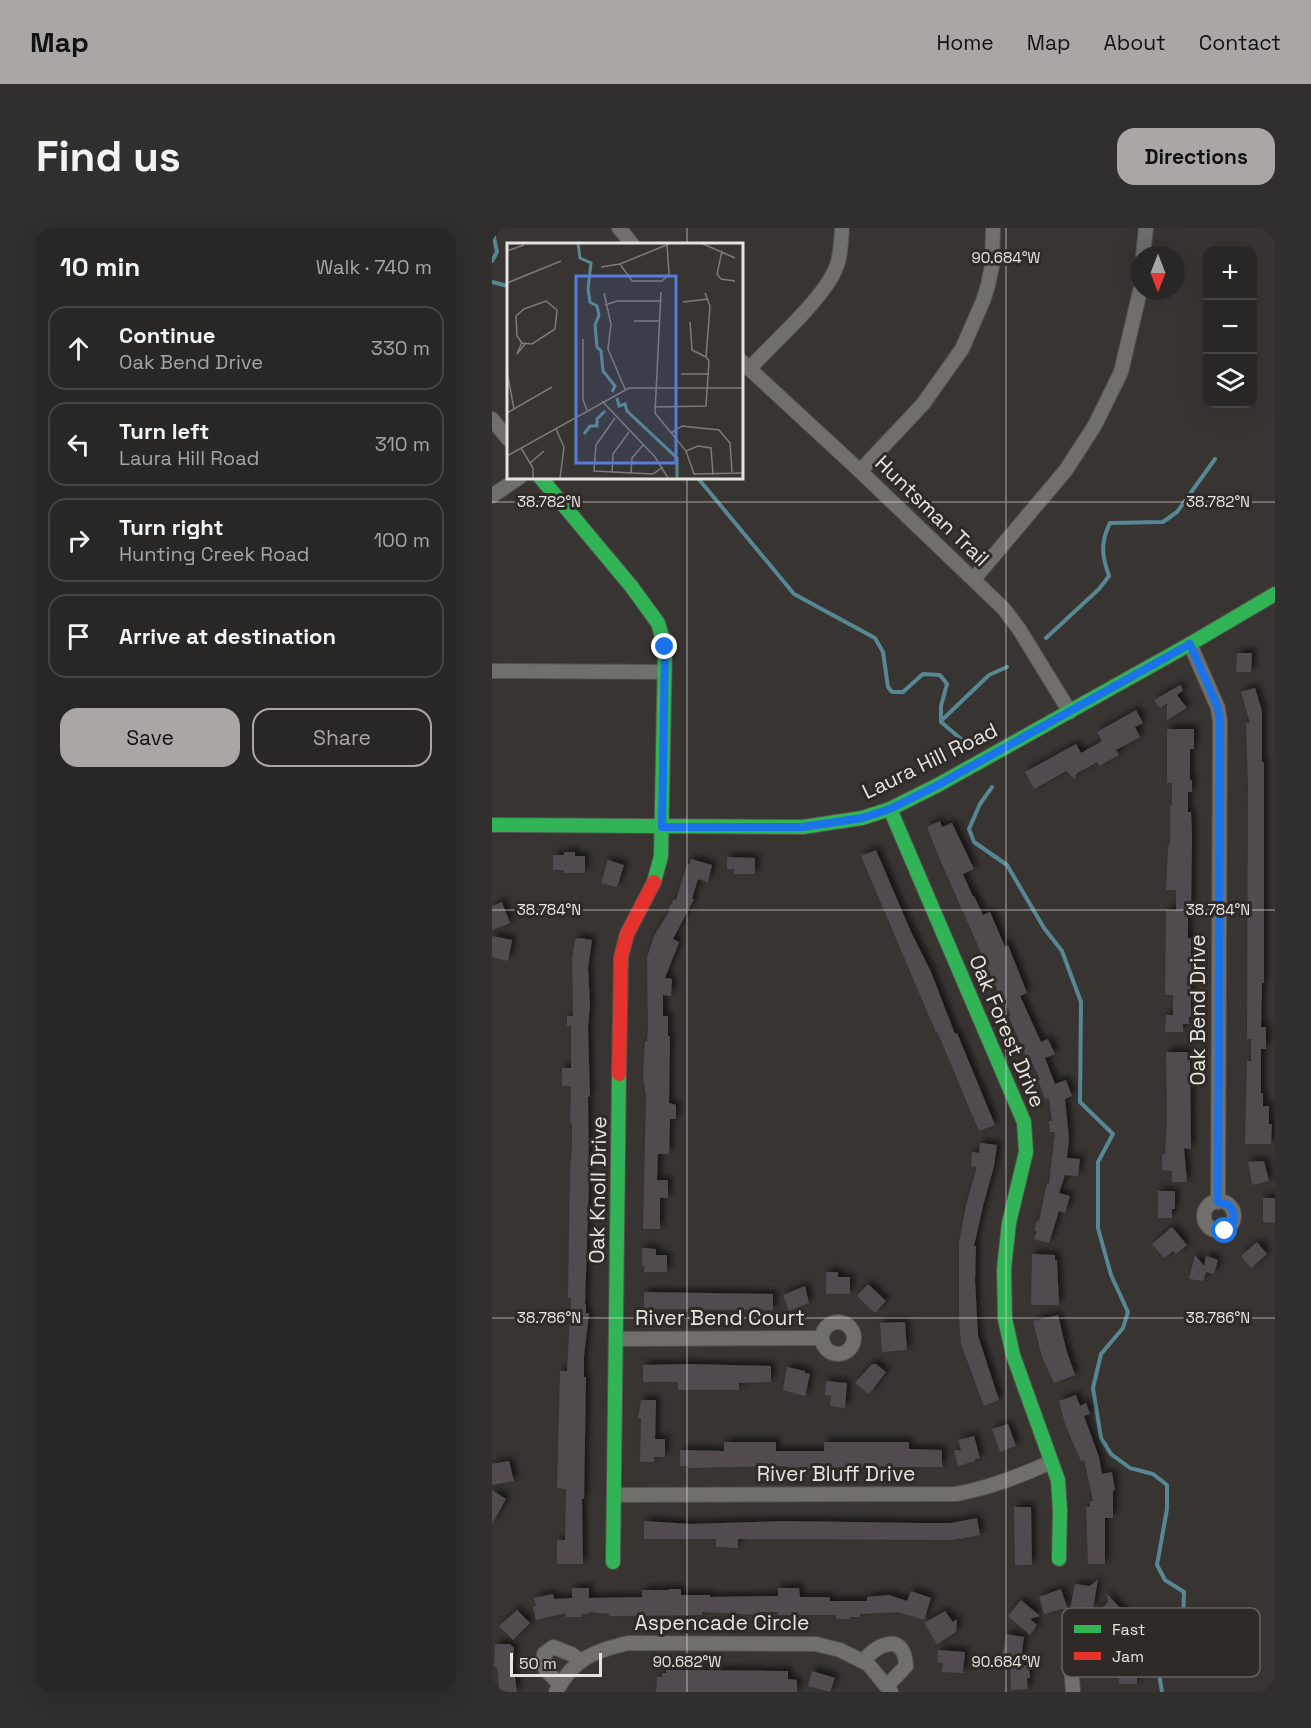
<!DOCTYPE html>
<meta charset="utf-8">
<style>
body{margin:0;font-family:"Space Grotesk",sans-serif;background:#312f2d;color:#f1f3f6}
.controls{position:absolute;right:18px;top:18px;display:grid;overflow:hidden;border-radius:12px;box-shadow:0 6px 24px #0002}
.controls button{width:54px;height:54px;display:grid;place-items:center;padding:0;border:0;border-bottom:2px solid #454442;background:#292725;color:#f1f3f6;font:30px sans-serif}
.compass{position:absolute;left:639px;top:18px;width:54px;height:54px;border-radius:50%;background:#292725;box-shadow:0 6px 24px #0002;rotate:180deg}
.scale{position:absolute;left:18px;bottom:15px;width:92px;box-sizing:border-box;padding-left:6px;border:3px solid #e6e3e0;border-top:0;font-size:16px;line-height:21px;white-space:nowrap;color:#e6e3e0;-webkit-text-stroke:4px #2f2a26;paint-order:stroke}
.stop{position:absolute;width:18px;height:18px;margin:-14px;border:4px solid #1a73e8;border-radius:50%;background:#fff}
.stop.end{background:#1a73e8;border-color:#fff;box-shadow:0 2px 6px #0008}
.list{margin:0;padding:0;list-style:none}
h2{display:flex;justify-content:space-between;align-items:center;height:78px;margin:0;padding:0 24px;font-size:26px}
h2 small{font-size:20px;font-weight:400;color:#a5a5a7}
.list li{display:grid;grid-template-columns:39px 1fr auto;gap:18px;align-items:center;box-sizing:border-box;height:84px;margin:0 12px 12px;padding:0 12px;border:2px solid #454442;border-radius:18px}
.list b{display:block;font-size:22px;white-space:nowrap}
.list p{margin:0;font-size:20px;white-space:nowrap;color:#a5a5a7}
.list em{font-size:20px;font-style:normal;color:#a5a5a7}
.actions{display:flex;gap:12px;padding:18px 24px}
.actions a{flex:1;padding:14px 0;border:2px solid #a9a6a3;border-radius:18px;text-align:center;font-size:21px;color:#a9a6a3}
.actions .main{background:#a9a6a3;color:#111}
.icon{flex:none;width:33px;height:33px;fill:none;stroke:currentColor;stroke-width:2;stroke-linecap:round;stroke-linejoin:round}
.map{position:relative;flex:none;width:783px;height:1464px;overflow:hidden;border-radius:18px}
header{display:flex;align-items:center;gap:36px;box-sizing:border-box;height:84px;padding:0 30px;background:#a9a6a3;color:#111}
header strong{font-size:28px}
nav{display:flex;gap:33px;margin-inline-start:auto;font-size:21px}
.intro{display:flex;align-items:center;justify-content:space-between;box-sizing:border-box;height:144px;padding:0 36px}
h1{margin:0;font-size:42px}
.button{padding:15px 27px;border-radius:18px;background:#a9a6a3;color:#111;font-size:21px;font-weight:700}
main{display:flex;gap:36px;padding:0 36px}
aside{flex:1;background:#292725;border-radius:18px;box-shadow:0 6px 24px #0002}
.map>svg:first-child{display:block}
</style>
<header>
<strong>Map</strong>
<nav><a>Home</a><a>Map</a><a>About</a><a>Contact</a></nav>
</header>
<div class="intro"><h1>Find us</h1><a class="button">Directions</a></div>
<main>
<aside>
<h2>10 min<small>Walk · 740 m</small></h2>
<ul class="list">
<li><svg class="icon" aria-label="ahead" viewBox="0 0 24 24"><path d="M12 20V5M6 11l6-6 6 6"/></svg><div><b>Continue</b><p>Oak Bend Drive</p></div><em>330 m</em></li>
<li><svg class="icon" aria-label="left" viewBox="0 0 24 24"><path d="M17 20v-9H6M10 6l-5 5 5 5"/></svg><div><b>Turn left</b><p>Laura Hill Road</p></div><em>310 m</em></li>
<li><svg class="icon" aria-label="right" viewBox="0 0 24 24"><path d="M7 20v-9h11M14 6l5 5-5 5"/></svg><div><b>Turn right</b><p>Hunting Creek Road</p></div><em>100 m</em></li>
<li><svg class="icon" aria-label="arrive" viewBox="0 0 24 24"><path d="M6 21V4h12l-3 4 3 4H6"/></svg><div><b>Arrive at destination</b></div></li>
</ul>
<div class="actions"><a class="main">Save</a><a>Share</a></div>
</aside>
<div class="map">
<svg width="783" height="1464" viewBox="0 0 783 1464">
<defs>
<filter id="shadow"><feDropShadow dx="4" dy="-4" stdDeviation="3" flood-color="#0009"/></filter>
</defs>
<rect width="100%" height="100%" fill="#373431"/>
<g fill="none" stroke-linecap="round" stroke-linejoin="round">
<g stroke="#578793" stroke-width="4">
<polyline points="0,33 5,24 0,0"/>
<polyline points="0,54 16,58"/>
<polyline points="205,249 302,366 383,410 391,424 396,459 400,464 411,464 431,446 448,447 455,456 449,478 449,494 475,516"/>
<path d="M554 410 607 361 617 348C610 328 608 315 618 295L671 294 685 284 723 231"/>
<polyline points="449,493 497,447 515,439"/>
<polyline points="500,559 488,576 477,601 482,614 515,637 552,700 570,723 589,774 588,874 621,906 606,934 606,1000 619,1047 636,1084 631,1100 609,1126 601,1160 609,1210 619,1226 638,1240 661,1246 675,1257 675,1281 665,1337 673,1352 692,1364 691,1398 667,1445 670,1464"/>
</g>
</g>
<g fill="#514b50" filter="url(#shadow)">
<polygon points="745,425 760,425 759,444 744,444"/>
<polygon points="688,457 691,462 685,467 695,480 675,492 675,475 668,480 662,472"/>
<polygon points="763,460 770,483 770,534 772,534 772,755 770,755 769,799 774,799 774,821 769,821 769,865 771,865 771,878 777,878 777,896 780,896 779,916 753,916 755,833 759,833 759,811 755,811 756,555 754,495 758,495 749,464"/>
<polygon points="644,482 651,495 643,499 648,509 624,522 627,527 607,538 605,534 584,546 583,551 574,543 542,561 533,544 584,516 589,525 610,513 605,504"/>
<polygon points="675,501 702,501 702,521 698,521 698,552 700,552 700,564 696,564 696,584 699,584 700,606 699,684 696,684 696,710 699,710 699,789 697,789 697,796 691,796 691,804 673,804 674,787 681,787 681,767 673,767 674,682 684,682 684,662 674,662 676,620 678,615 678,577 680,577 680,555 675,555"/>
<polygon points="448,593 450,599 460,595 482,641 471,646 481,669 482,668 491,687 498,684 513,719 516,717 535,765 528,768 549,814 556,811 563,826 553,830 563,856 574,852 580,868 573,871 577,911 575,930 588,931 586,948 573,947 567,965 578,968 573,985 567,983 557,1015 542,1011 545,1003 542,1002 545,992 547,993 555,955 557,956 563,904 558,904 557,893 560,893 557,870 553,871 546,852 548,851 538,830 535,831 517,789 519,788 511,769 509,770 446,627 435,599"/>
<polygon points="384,622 419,704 439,744 463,806 465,805 503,897 487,903 445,803 444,804 434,781 369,628"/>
<polygon points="72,624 83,624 83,628 93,628 93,645 72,645 72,642 61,642 61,627 72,627"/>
<polygon points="235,629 263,630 263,646 242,646 242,641 235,641"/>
<polygon points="199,631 220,637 216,654 206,651 200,671 202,671 181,711 187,714 173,750 180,751 179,768 171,767 171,788 176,788 176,808 178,808 177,875 184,877 184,891 178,891 177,926 166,926 165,952 176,952 176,970 168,970 168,1001 151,1001 154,869 151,848 153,813 155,813 156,802 155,730 162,708 178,682 176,681 182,671 184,672 195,636 197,637"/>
<polygon points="116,632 132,637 125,659 109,655"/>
<polygon points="10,674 18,695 0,702 0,678"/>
<polygon points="0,708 20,712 16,733 0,729"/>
<polygon points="88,710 100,712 96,740 98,775 96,800 98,869 96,868 97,951 93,1076 94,1076 94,1085 97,1085 92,1128 92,1149 94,1149 92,1271 90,1271 91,1336 65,1336 65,1312 73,1312 74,1261 65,1260 68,1143 75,1143 79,1070 76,1070 78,941 80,919 80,896 78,895 79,858 70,858 70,840 79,840 79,798 75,798 75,788 81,788 80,731 83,711"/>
<polygon points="674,824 696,824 696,830 698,830 699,921 692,920 695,954 680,954 680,943 670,942 670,926 673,926 675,892"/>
<polygon points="488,915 505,917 502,938 491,978 482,1018 484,1018 483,1052 486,1108 507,1172 492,1178 469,1116 467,1088 467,1015 474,977 485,939 479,938 480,924 487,925"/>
<polygon points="772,933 777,953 760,957 756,934"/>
<polygon points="666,963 683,963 683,981 680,981 680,990 666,990"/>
<polygon points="771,970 783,970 783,995 771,994"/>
<polygon points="680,999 695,1017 684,1026 681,1023 672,1030 660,1016"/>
<polygon points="765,1014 775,1026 759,1040 749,1028"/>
<polygon points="150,1020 164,1021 164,1027 175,1027 175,1044 152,1044 153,1038 150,1038"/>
<polygon points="540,1026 563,1027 563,1032 565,1032 567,1077 539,1077"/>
<polygon points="703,1027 712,1038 714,1028 726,1032 722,1046 714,1044 711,1053 697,1051"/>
<polygon points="334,1044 346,1044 346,1049 358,1049 358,1066 334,1066"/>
<polygon points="376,1056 394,1073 383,1085 365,1068"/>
<polygon points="313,1058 317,1075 297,1083 291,1067"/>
<polygon points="152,1064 281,1066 281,1082 152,1081"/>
<polygon points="566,1087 574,1121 583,1147 562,1155 550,1129 541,1093"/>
<polygon points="413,1094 415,1122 390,1124 388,1095"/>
<polygon points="197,1136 279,1138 279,1154 247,1155 247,1162 186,1162 186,1154 151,1154 151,1137"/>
<polygon points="380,1136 384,1136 394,1144 377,1166 363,1155"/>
<polygon points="295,1139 313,1143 313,1145 318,1146 313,1168 291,1162"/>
<polygon points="334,1153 355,1155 353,1180 338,1178 339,1168 333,1167"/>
<polygon points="584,1167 588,1178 594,1175 598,1186 592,1188 607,1229 610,1246 620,1244 623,1262 621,1263 621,1290 613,1290 613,1336 596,1336 594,1279 598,1279 598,1273 601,1273 596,1249 592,1232 589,1233 573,1196 567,1173"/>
<polygon points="149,1172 164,1172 163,1211 173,1211 173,1229 162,1229 162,1234 148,1234 149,1190 146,1190"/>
<polygon points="516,1196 524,1218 508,1224 500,1201"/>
<polygon points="482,1208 488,1230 483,1231 483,1233 466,1238 462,1222 469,1222 466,1212"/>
<polygon points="232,1214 284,1214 284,1223 332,1223 332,1214 417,1214 417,1221 450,1222 450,1239 394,1239 394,1238 297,1241 297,1239 289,1238 196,1240 196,1238 188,1238 188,1222 232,1223"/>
<polygon points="17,1233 22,1253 0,1257 0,1236"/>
<polygon points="0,1262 14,1271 0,1296"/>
<polygon points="522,1279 539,1279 540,1337 523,1337"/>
<polygon points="485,1290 488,1307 461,1312 246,1311 246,1320 224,1319 224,1311 152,1311 152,1293 198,1296 292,1293 426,1295 459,1295"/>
<polygon points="606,1351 601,1381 592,1379 591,1384 578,1382 583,1356 598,1358"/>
<polygon points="80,1360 97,1360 97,1370 150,1369 150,1362 177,1362 177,1361 189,1361 189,1367 218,1367 218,1369 286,1368 286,1360 307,1360 308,1369 338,1369 338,1373 375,1373 375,1369 397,1367 415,1373 419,1363 439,1370 432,1392 406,1384 368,1386 368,1389 358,1389 358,1391 345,1391 343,1387 286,1387 286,1384 268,1384 268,1387 210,1384 210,1387 117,1388 117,1386 97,1384 97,1386 90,1386 90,1389 74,1389 74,1385 44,1392 41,1379 44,1378 42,1370 61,1366 62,1371 80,1370"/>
<polygon points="569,1361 576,1382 569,1381 552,1386 547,1369"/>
<polygon points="614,1365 634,1386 623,1397 620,1387 615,1393 606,1384 616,1374"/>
<polygon points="529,1372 548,1388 538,1391 545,1397 538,1407 516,1388"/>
<polygon points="25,1382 38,1395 21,1412 7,1398"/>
<polygon points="453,1383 461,1394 465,1391 464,1404 445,1416 432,1395"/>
<polygon points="642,1400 645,1419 645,1456 627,1456 627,1450 623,1450 623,1446 620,1446 620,1434 631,1434 625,1415 628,1414 625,1404"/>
<polygon points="514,1406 532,1409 528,1438 537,1437 538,1450 535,1450 536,1461 519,1462 518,1430 510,1429"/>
<polygon points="3,1416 18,1416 22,1420 20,1449 23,1449 25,1464 9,1464 7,1461 5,1439 2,1439"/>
<polygon points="446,1422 473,1424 471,1445 450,1444 451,1435 445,1434"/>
<polygon points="174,1442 296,1443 296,1451 305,1452 305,1464 164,1464 165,1449 170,1449 170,1445 174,1445"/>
<polygon points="320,1443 343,1450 338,1464 316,1458"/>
</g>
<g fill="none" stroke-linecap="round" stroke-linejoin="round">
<defs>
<g id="street">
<polyline points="127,0 140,16"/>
<polyline points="651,27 654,0"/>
<polyline points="249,133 368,243 512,381 527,401 578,484"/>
<path d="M257 141C281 115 330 72 343 42 349 30 349 13 350 0"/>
<polyline points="0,191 16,211"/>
<polyline points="368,243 431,176 470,121 491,73 496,57 500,38 501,0"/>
<polyline points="0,268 28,249"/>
<polyline points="482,351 574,242 603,197 629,144 648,63"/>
<polyline points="698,416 726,480 728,494 726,974"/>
<polyline points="0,443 172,444"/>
<circle cx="727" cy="988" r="15"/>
<circle cx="346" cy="1110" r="16"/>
<polyline points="126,1111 330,1110"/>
<path d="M123 1267 464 1266C498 1260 528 1248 559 1234"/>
<polyline points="578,1422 581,1464"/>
<path d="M371 1433C386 1416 412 1403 414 1438L395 1458"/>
<polyline points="68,1457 53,1441 52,1426 61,1419 79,1426 88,1432"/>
<path d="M64 1464C81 1431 102 1423 136 1415L324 1416 348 1422 376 1436 399 1464"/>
</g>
<g id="fast">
<polyline points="48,249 139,358 166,395 173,419 169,628 162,654"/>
<polyline points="398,581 532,894 534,924 517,995 512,1041 513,1091 521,1127 566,1252 568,1282 567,1331"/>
<polyline points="0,597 311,599 370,590 398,581 446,557 698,416 783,366"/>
<polyline points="121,1334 127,846"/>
</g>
<polyline id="jam" points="127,846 129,729 135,706 162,654"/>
</defs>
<use href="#street" stroke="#53504d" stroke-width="16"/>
<use href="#fast" stroke="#53504d" stroke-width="16"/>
<use href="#jam" stroke="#53504d" stroke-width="16"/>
<use href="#street" stroke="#706f6c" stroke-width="14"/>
<use href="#fast" stroke="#30b455" stroke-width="14"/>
<use href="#jam" stroke="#e5322d" stroke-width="14"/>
</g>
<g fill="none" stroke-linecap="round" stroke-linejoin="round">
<path stroke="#1a73e8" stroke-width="8" d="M173 419 170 599H311L370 590 398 581 446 557 698 416 726 480 728 494 726 974 737 977C745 987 743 996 733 1003"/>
</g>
<path fill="none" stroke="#e6e3e0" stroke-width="1.5" stroke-opacity="0.45" d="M195 0V16M514 0V1464M195 249V1464M0 274H783M0 682H783M0 1090H783"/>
<g text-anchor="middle" stroke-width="6" stroke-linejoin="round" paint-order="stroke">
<g font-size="21" fill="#e6e3e0" stroke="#2f2a26">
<text transform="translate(440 283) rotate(44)" y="7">Huntsman Trail</text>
<text transform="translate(438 533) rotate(-26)" y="7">Laura Hill Road</text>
<text transform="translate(706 782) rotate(-90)" y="7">Oak Bend Drive</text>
<text transform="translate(515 803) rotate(67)" y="7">Oak Forest Drive</text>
<text transform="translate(106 962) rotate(-89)" y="7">Oak Knoll Drive</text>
<text x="228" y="1097">River Bend Court</text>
<text x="344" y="1253">River Bluff Drive</text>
<text x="230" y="1402">Aspencade Circle</text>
</g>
</g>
<g transform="translate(15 15)">
<rect width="236" height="236" fill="#373431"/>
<path fill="none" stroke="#578793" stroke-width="3" d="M71 0 73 15 84 20 81 46 83 59 90 63 92 72 88 82 90 104 94 108 96 128 108 143 105 149M110 155 112 163 118 161 120 168 170 215V235M77 191 83 183H90V176L98 168"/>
<path fill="none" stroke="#7d7a77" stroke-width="1.5" d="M194 0 228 15M0 8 17 2M215 8 210 31 214 36 228 38M113 21 125 38H155L162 31 160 1M94 24 113 21 162 1M0 40 54 18M154 49 148 170 179 208 187 231 236 230M97 50 104 81 101 106 118 146M198 50 203 63 199 114M39 58 50 67 48 86 25 101 15 100 10 93 9 73 17 66ZM176 59 201 56M98 62 110 58H154M127 78H153M183 79 185 107 199 114M76 96V157L80 167M15 99 10 111 18 101M0 129 7 166M174 131H202M95 158 148 214 161 235M147 164 199 163 202 118 199 114M0 170 45 144M108 175 89 202 87 228 146 231 156 224M49 186 57 204 53 235M164 190 175 183 212 187 223 200 225 229M14 205 26 225V235M179 208 191 203 204 205 206 232M0 213 122 145H236M23 220 37 208M105 230 106 211 122 189M124 230 125 215 136 202"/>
<path fill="#597bda" fill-opacity="0.15" stroke="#597bda" stroke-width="3" d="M69 33H169V220H69Z"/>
<rect width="236" height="236" fill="none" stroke="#e6e3e0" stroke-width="3"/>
</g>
<rect x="570" y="1380" width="198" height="69" rx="9" fill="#2f2a26" stroke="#66625e" stroke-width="1.5"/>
<rect x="582" y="1397" width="27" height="8" fill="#30b455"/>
<rect x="582" y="1424" width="27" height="8" fill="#e5322d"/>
<g font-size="16" fill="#e6e3e0">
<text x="620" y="1407">Fast</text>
<text x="620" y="1434">Jam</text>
</g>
<g font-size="15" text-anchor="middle" fill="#e6e3e0" stroke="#2f2a26" stroke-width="6" stroke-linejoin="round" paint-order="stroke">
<text x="514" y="35">90.684°W</text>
<text x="726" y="279">38.782°N</text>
<text x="57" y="279">38.782°N</text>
<text x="57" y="687">38.784°N</text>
<text x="726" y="687">38.784°N</text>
<text x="57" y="1095">38.786°N</text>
<text x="726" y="1095">38.786°N</text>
<text x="195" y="1439">90.682°W</text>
<text x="514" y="1439">90.684°W</text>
</g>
</svg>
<div class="controls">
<button>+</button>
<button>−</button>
<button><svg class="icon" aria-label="layers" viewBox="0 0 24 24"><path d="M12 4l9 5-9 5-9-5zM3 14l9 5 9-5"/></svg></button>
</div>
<svg class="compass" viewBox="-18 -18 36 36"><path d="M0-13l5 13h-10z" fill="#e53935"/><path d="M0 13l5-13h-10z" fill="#a5a5a7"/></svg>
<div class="scale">50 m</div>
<div class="stop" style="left:733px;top:1003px"></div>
<div class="stop end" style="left:173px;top:419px"></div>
</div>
</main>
